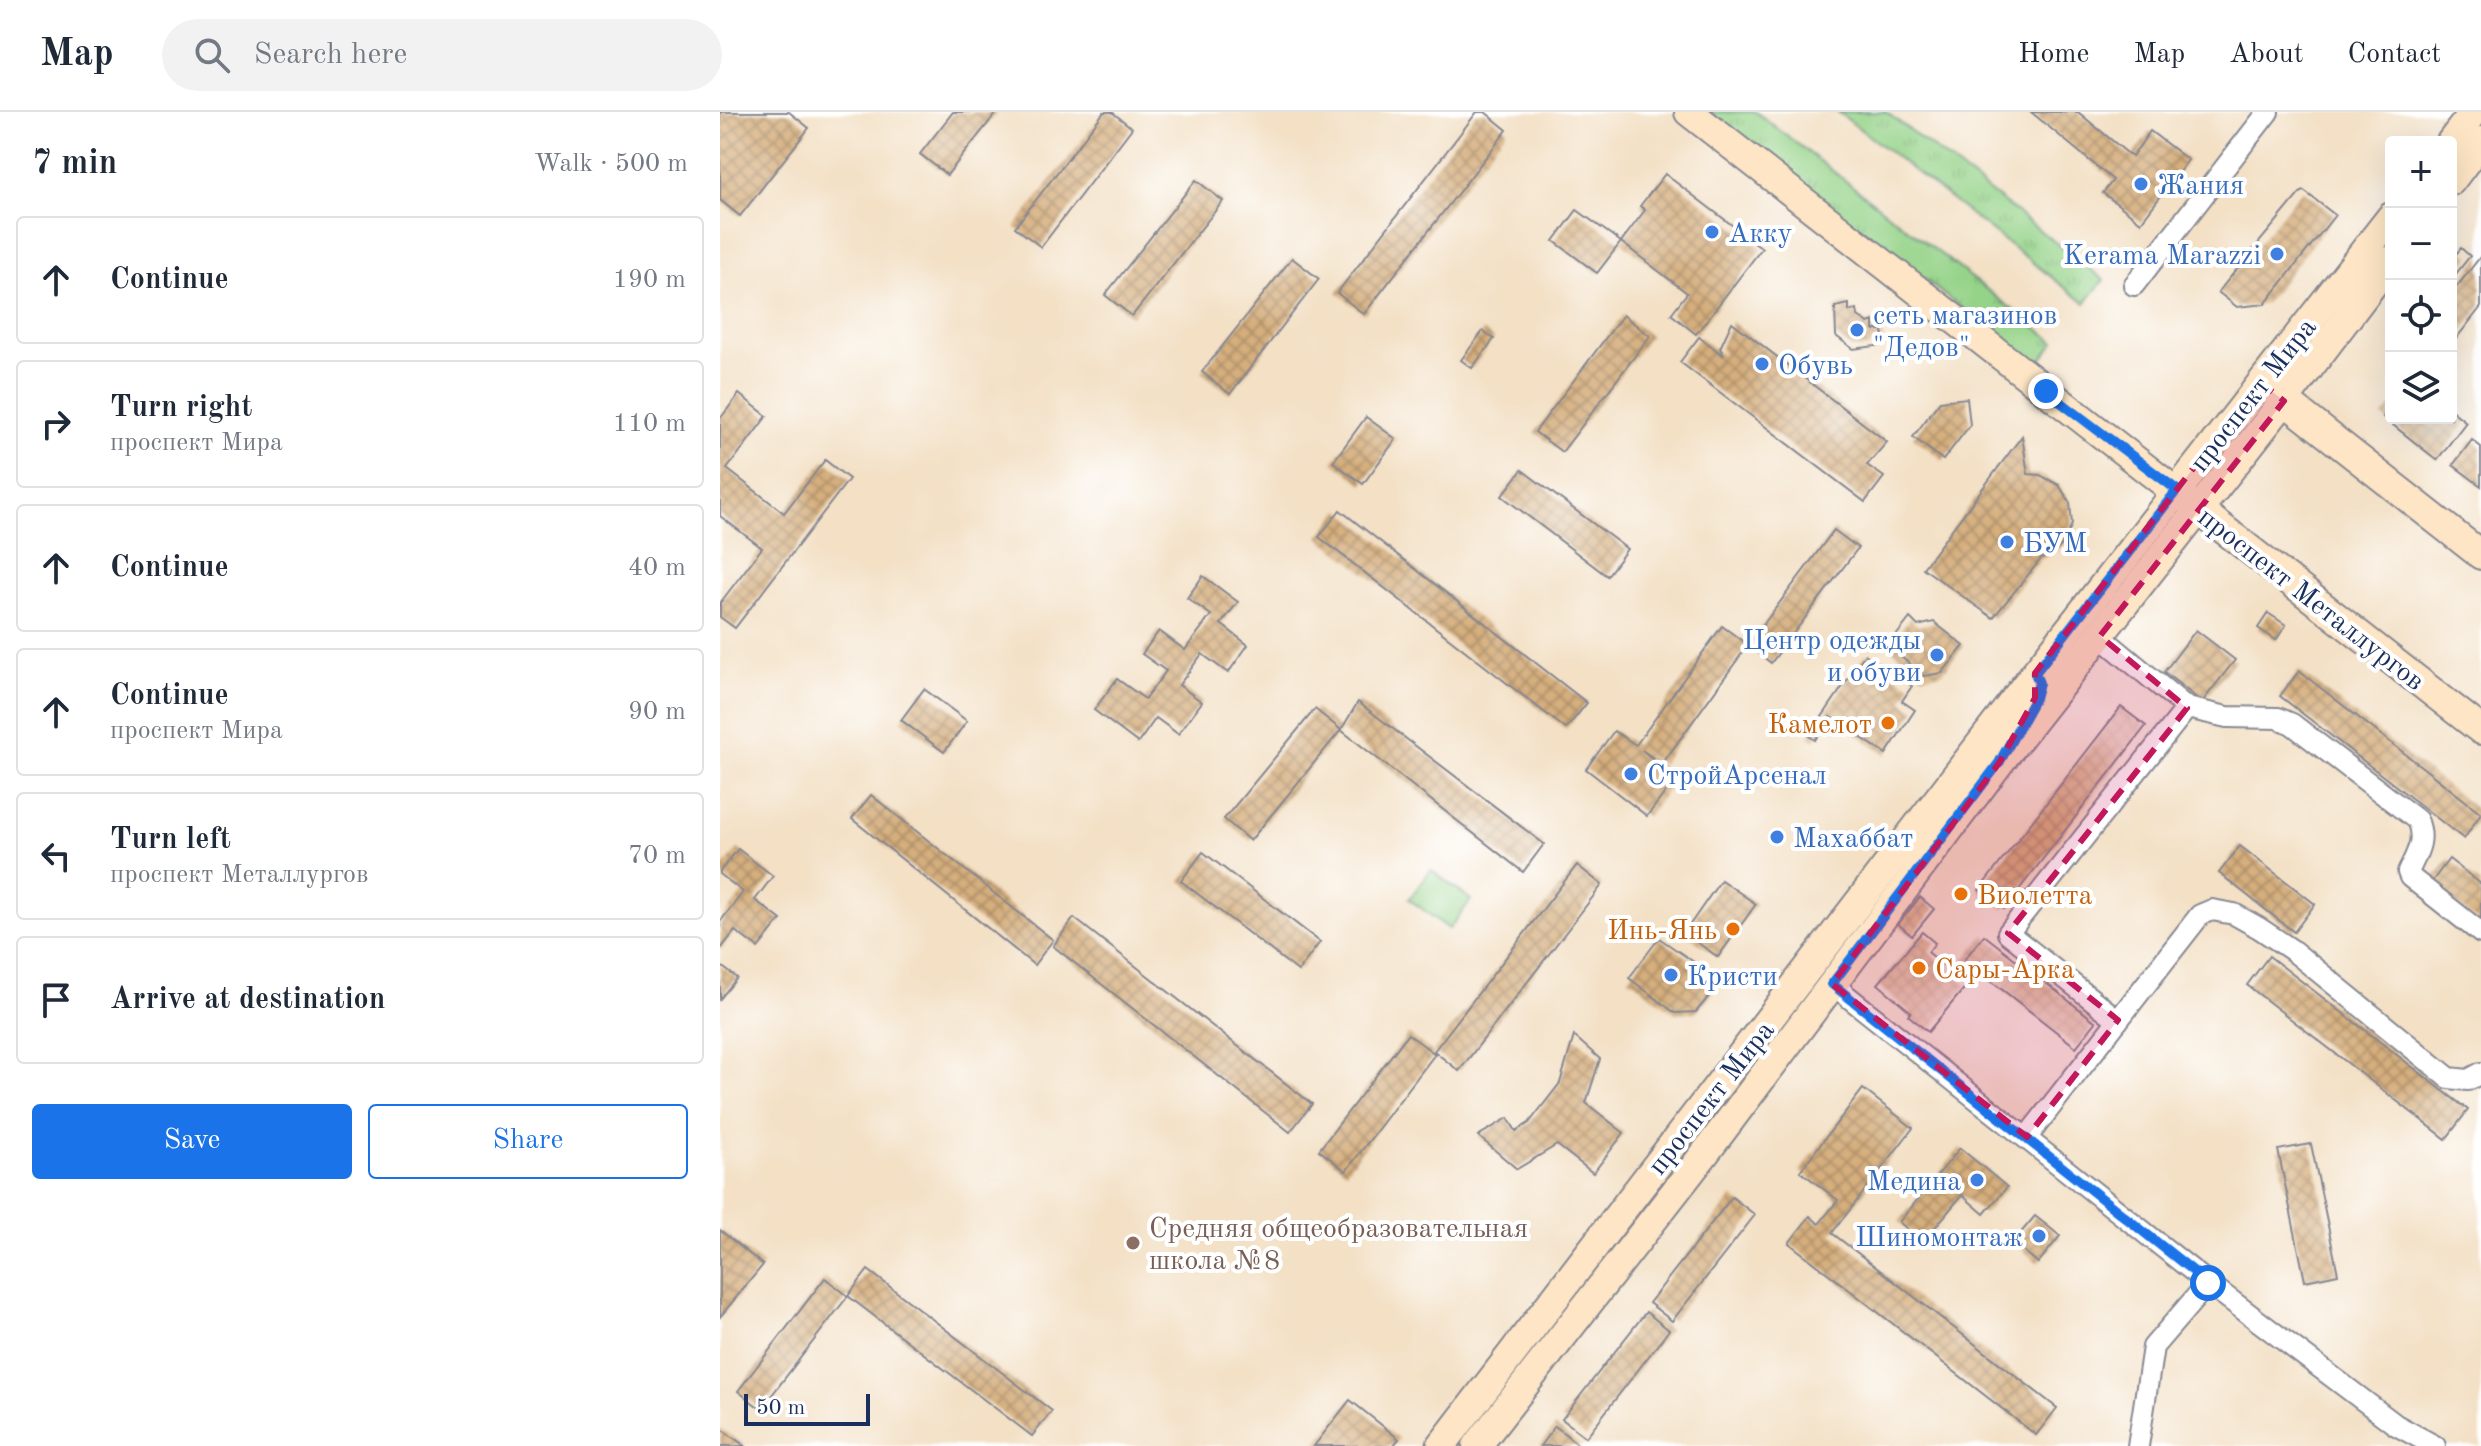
<!DOCTYPE html>
<meta charset="utf-8">
<style>
body{margin:0;font-family:"Old Standard TT",serif;background:#f2f2f3;color:#1f2937}
.controls{position:absolute;right:24px;top:24px;display:grid;overflow:hidden;border-radius:8px;box-shadow:0 8px 32px #0002}
.controls button{width:72px;height:72px;display:grid;place-items:center;padding:0;border:0;border-bottom:2px solid #e0e1e3;background:#fff;color:#1f2937;font:40px sans-serif}
.scale{position:absolute;left:24px;bottom:20px;width:126px;box-sizing:border-box;padding-left:8px;border:4px solid #1b2f5e;border-top:0;font-size:22px;line-height:28px;white-space:nowrap;color:#1b2f5e;-webkit-text-stroke:6px #fff;paint-order:stroke}
.stop{position:absolute;width:24px;height:24px;margin:-18px;border:6px solid #1a73e8;border-radius:50%;background:#fff}
.stop.end{background:#1a73e8;border-color:#fff;box-shadow:0 2px 8px #0008}
.list{margin:0;padding:0;list-style:none}
h2{display:flex;justify-content:space-between;align-items:center;height:104px;margin:0;padding:0 32px;font-size:34px}
h2 small{font-size:26px;font-weight:400;color:#747a83}
.list li{display:grid;grid-template-columns:52px 1fr auto;gap:24px;align-items:center;box-sizing:border-box;height:128px;margin:0 16px 16px;padding:0 16px;border:2px solid #e0e1e3;border-radius:8px}
.list b{display:block;font-size:30px;white-space:nowrap}
.list p{margin:0;font-size:26px;white-space:nowrap;color:#747a83}
.list em{font-size:26px;font-style:normal;color:#747a83}
.actions{display:flex;gap:16px;padding:24px 32px}
.actions a{flex:1;padding:18px 0;border:2px solid #1a73e8;border-radius:8px;text-align:center;font-size:28px;color:#1a73e8}
.actions .main{background:#1a73e8;color:#fff}
.icon{flex:none;width:44px;height:44px;fill:none;stroke:currentColor;stroke-width:2;stroke-linecap:round;stroke-linejoin:round}
.map{position:relative;flex:none;width:1761px;height:1334px;overflow:hidden}
header{display:flex;align-items:center;gap:48px;box-sizing:border-box;height:112px;padding:0 40px;background:#fff;border-bottom:2px solid #e0e1e3}
header strong{font-size:38px}
nav{display:flex;gap:44px;margin-inline-start:auto;font-size:28px}
.search{width:560px;height:72px;background:#f2f2f3;display:flex;align-items:center;gap:20px;box-sizing:border-box;padding:0 28px;border-radius:44px;color:#747a83;font-size:30px}
main{display:flex}
aside{flex:1;background:#fff}
.map>svg:first-child{display:block}
</style>
<header>
<strong>Map</strong>
<div class="search"><svg class="icon" aria-label="search" viewBox="0 0 24 24"><circle cx="10" cy="10" r="6"/><path d="M15 15l6 6"/></svg>Search here</div>
<nav><a>Home</a><a>Map</a><a>About</a><a>Contact</a></nav>
</header>
<main>
<aside>
<h2>7 min<small>Walk · 500 m</small></h2>
<ul class="list">
<li><svg class="icon" aria-label="ahead" viewBox="0 0 24 24"><path d="M12 20V5M6 11l6-6 6 6"/></svg><div><b>Continue</b></div><em>190 m</em></li>
<li><svg class="icon" aria-label="right" viewBox="0 0 24 24"><path d="M7 20v-9h11M14 6l5 5-5 5"/></svg><div><b>Turn right</b><p>проспект Мира</p></div><em>110 m</em></li>
<li><svg class="icon" aria-label="ahead" viewBox="0 0 24 24"><path d="M12 20V5M6 11l6-6 6 6"/></svg><div><b>Continue</b></div><em>40 m</em></li>
<li><svg class="icon" aria-label="ahead" viewBox="0 0 24 24"><path d="M12 20V5M6 11l6-6 6 6"/></svg><div><b>Continue</b><p>проспект Мира</p></div><em>90 m</em></li>
<li><svg class="icon" aria-label="left" viewBox="0 0 24 24"><path d="M17 20v-9H6M10 6l-5 5 5 5"/></svg><div><b>Turn left</b><p>проспект Металлургов</p></div><em>70 m</em></li>
<li><svg class="icon" aria-label="arrive" viewBox="0 0 24 24"><path d="M6 21V4h12l-3 4 3 4H6"/></svg><div><b>Arrive at destination</b></div></li>
</ul>
<div class="actions"><a class="main">Save</a><a>Share</a></div>
</aside>
<div class="map">
<svg width="1761" height="1334" viewBox="0 0 1761 1334">
<defs>
<pattern id="grass-tufts" width="24" height="20" patternUnits="userSpaceOnUse" patternTransform="scale(2)"><rect width="24" height="20" fill="#95d388"/><path d="M3 7l-1-3M5 7V3M7 7l1-3M15 17l-1-3M17 17v-4M19 17l1-3" fill="none" stroke="#80b578"/></pattern>
<pattern id="building-cross-hatch" width="8" height="8" patternUnits="userSpaceOnUse" patternTransform="scale(2)"><rect width="8" height="8" fill="#d6af7d"/><path d="M0 0l8 8M0 8l8-8" fill="none" stroke="#ad8f6a"/></pattern>
</defs>
<rect width="100%" height="100%" fill="#fff"/>
<filter id="ink" filterUnits="userSpaceOnUse"><feTurbulence type="fractalNoise" baseFrequency=".0125" numOctaves="2"/><feDisplacementMap in="SourceGraphic" scale="16" xChannelSelector="R" yChannelSelector="G"/><feConvolveMatrix kernelMatrix="1 2 1 2 8 2 1 2 1" color-interpolation-filters="sRGB"/></filter>
<filter id="wash" filterUnits="userSpaceOnUse"><feTurbulence type="fractalNoise" baseFrequency=".006" numOctaves="4" result="noise"/><feDisplacementMap in="SourceGraphic" scale="32" xChannelSelector="R" yChannelSelector="G"/><feGaussianBlur stdDeviation="1.8" result="paint"/><feColorMatrix in="noise" values="0 0 0 0 0 0 0 0 0 0 0 0 0 0 0 0 0 1.4 0 .05"/><feComposite in="paint" operator="in"/></filter>
<g filter="url(#wash)">
<rect width="100%" height="100%" fill="#f3e0c5"/>
<g fill="url(#grass-tufts)" stroke="#588173" stroke-width="2">
<polygon points="988,0 1036,0 1335,230 1316,254"/>
<polygon points="1118,0 1166,0 1384,168 1365,191"/>
</g>
<polygon fill="#95d388" stroke="#588173" stroke-width="2" points="711,758 751,788 729,817 689,787"/>
<g id="blocks">
<g fill="url(#building-cross-hatch)">
<polygon points="0,0 69,0 89,16 20,104 0,88"/>
<polygon points="233,0 277,0 227,63 200,42"/>
<polygon points="384,0 392,0 412,16 321,135 295,115"/>
<polygon points="757,0 765,0 787,18 644,202 617,181"/>
<polygon points="1311,0 1358,0 1412,45 1430,19 1468,48 1421,110 1383,81 1393,68"/>
<polygon points="945,62 1042,136 976,222 951,202 967,181 901,130 925,98 920,94"/>
<polygon points="476,68 503,89 412,204 385,183"/>
<polygon points="1584,79 1615,103 1545,192 1517,195 1498,180 1580,81"/>
<polygon points="857,98 901,130 877,161 834,129"/>
<polygon points="1741,136 1750,144 1731,168 1731,148"/>
<polygon points="1761,144 1761,195 1731,233 1731,182"/>
<polygon points="572,146 599,167 510,282 482,260"/>
<polygon points="1129,192 1129,199 1137,198 1138,204 1148,211 1154,209 1154,218 1163,218 1164,233 1133,237 1116,224 1115,195"/>
<polygon points="903,203 930,224 842,340 815,320"/>
<polygon points="1012,210 1167,330 1147,353 1164,365 1145,390 960,250 979,225 1004,244 1000,236"/>
<polygon points="763,219 774,227 752,256 741,248"/>
<polygon points="19,282 47,304 7,357 64,401 105,348 129,367 15,516 0,505 0,491 42,436 0,404 0,307"/>
<polygon points="1247,286 1250,313 1223,348 1193,325 1220,289"/>
<polygon points="1671,294 1671,306 1731,306 1731,298 1746,310 1717,348 1663,305"/>
<polygon points="646,305 676,327 643,372 613,350"/>
<polygon points="1302,324 1308,362 1320,363 1339,373 1350,391 1352,412 1344,431 1336,439 1321,447 1273,506 1203,456"/>
<polygon points="1752,328 1761,335 1761,374 1733,353"/>
<polygon points="802,358 907,437 887,464 782,384"/>
<polygon points="620,398 867,591 846,617 599,425"/>
<polygon points="1114,418 1138,436 1051,551 1028,533"/>
<polygon points="483,464 518,490 501,512 528,533 508,561 482,542 459,573 482,590 458,622 436,606 418,631 374,598 397,567 425,587 446,559 422,542 439,519 465,538 491,503 467,486"/>
<polygon points="1548,501 1566,513 1556,528 1538,516"/>
<polygon points="1190,506 1198,514 1214,510 1244,534 1222,561 1204,564 1168,534"/>
<polygon points="1002,514 1028,533 942,652 922,638 956,667 927,704 866,657 894,619 916,633"/>
<polygon points="1476,518 1515,548 1482,590 1444,560"/>
<polygon points="1145,542 1192,574 1182,589 1195,598 1166,642 1110,605 1095,628 1089,624"/>
<polygon points="1579,559 1761,701 1744,727 1560,584"/>
<polygon points="204,577 247,609 224,640 181,608"/>
<polygon points="638,590 824,732 803,760 621,618"/>
<polygon points="1401,595 1426,614 1284,797 1259,778"/>
<polygon points="595,597 621,618 530,729 504,707"/>
<polygon points="151,683 333,828 314,853 132,707"/>
<polygon points="1520,734 1595,792 1574,820 1499,761"/>
<polygon points="18,737 53,764 35,788 61,808 38,836 15,819 0,838 0,810 23,780 0,762 0,759"/>
<polygon points="483,740 600,830 578,859 461,769"/>
<polygon points="1729,747 1761,772 1761,812 1710,772"/>
<polygon points="857,753 882,773 739,959 714,939"/>
<polygon points="1001,768 1036,792 998,845 964,821"/>
<polygon points="1200,785 1214,797 1192,824 1178,812"/>
<polygon points="354,806 592,992 570,1020 333,834"/>
<polygon points="1202,820 1215,831 1208,840 1247,873 1208,920 1188,903 1191,900 1158,872"/>
<polygon points="1264,823 1376,910 1356,935 1244,848"/>
<polygon points="939,826 987,859 991,882 976,900 955,901 909,866"/>
<polygon points="1549,844 1748,998 1726,1027 1527,873"/>
<polygon points="0,853 17,866 0,887"/>
<polygon points="688,922 715,942 626,1059 599,1038"/>
<polygon points="854,924 880,947 866,991 904,1021 873,1061 837,1033 797,1057 758,1024 788,1006 796,1019 809,1011 840,971"/>
<polygon points="1143,977 1193,1016 1112,1121 1337,1296 1316,1323 1069,1131 1090,1104 1099,1112 1118,1088 1080,1059"/>
<polygon points="1591,1032 1618,1162 1585,1169 1558,1038"/>
<polygon points="1240,1036 1287,1075 1264,1102 1242,1083 1203,1130 1179,1110"/>
<polygon points="1012,1085 1035,1103 952,1209 929,1191"/>
<polygon points="1315,1104 1340,1124 1318,1151 1293,1130"/>
<polygon points="0,1118 43,1153 0,1205"/>
<polygon points="148,1158 332,1299 312,1324 128,1184"/>
<polygon points="105,1166 128,1184 41,1297 18,1279"/>
<polygon points="926,1200 949,1218 866,1325 842,1307"/>
<polygon points="630,1288 679,1327 673,1334 594,1334"/>
<polygon points="835,1314 860,1334 820,1334"/>
<polygon points="0,1316 25,1334 0,1334"/>
</g>
</g>
</g>
<g filter="url(#ink)">
<use href="#blocks" fill-opacity="0" stroke="#878892" stroke-width="2"/>
<g fill="none" stroke-linecap="round" stroke-linejoin="round">
<defs>
<g id="street">
<polyline points="1414,173 1548,0"/>
<polyline points="1380,524 1467,596 1288,821 1398,908"/>
<path d="M1467 596 1507 605 1558 606 1572 612 1697 708C1706 728 1697 741 1688 760L1690 765 1761 821"/>
<polyline points="1112,872 1488,1171 1676,1313 1715,1334"/>
<polyline points="1307,1025 1480,803 1492,798 1514,802 1539,816 1572,838 1729,966 1748,968 1761,961"/>
<polyline points="1418,1334 1433,1235 1488,1171"/>
</g>
<g id="secondary">
<polyline points="969,0 1761,618"/>
<polyline points="1731,30 1754,0"/>
<polyline points="1731,69 1761,29"/>
<polyline points="1551,278 1761,443"/>
<polyline points="721,1334 1315,561 1671,105"/>
<polyline points="757,1334 986,1040 1279,651 1564,289 1671,148"/>
</g>
</defs>
<use href="#street" stroke="#878892" stroke-width="24"/>
<use href="#secondary" stroke="#878892" stroke-width="32"/>
<use href="#street" stroke="#fff" stroke-width="20"/>
<use href="#secondary" stroke="#fde5c5" stroke-width="28"/>
</g>
</g>
<g fill="none" stroke-linecap="round" stroke-linejoin="round" filter="url(#ink)">
<polyline stroke="#1a73e8" stroke-width="10" points="1326,279 1457,378 1315,561 1319,571 1315,586 1279,651 1112,872 1488,1171"/>
</g>
<path fill="#c2185b" fill-opacity="0.2" stroke="#c2185b" stroke-width="6" stroke-dasharray="16 10" stroke-linejoin="round" d="M1540 270 1564 289 1380 524 1467 596 1288 821 1398 908 1307 1025 1112 872 1279 651 1315 586V561Z"/>
<g fill="#3f7fe0" stroke="#fff" stroke-width="3">
<circle cx="1421" cy="72" r="8"/>
<circle cx="992" cy="120" r="8"/>
<circle cx="1557" cy="142" r="8"/>
<circle cx="1137" cy="218" r="8"/>
<circle cx="1042" cy="252" r="8"/>
<circle cx="1287" cy="430" r="8"/>
<circle cx="1217" cy="543" r="8"/>
<circle cx="911" cy="662" r="8"/>
<circle cx="1057" cy="725" r="8"/>
<circle cx="951" cy="863" r="8"/>
<circle cx="1257" cy="1068" r="8"/>
<circle cx="1319" cy="1124" r="8"/>
</g>
<g fill="#e8710a" stroke="#fff" stroke-width="3">
<circle cx="1168" cy="611" r="8"/>
<circle cx="1241" cy="782" r="8"/>
<circle cx="1013" cy="817" r="8"/>
<circle cx="1199" cy="856" r="8"/>
</g>
<circle fill="#8d6e63" stroke="#fff" stroke-width="3" cx="413" cy="1131" r="8"/>
<g text-anchor="middle" stroke-width="8" stroke-linejoin="round" paint-order="stroke">
<g font-size="28" fill="#366cbe" stroke="#fff" text-anchor="start">
<text x="1437" y="82">Жания</text>
<text x="1008" y="130">Акку</text>
<text x="1541" y="152" text-anchor="end">Kerama Marazzi</text>
<text x="1153" y="212">сеть магазинов<tspan x="1153" dy="32">"Дедов"</tspan></text>
<text x="1058" y="262">Обувь</text>
<text x="1303" y="440">БУМ</text>
<text x="1201" y="537" text-anchor="end">Центр одежды<tspan x="1201" dy="32">и обуви</tspan></text>
<text x="927" y="672">СтройАрсенал</text>
<text x="1073" y="735">Махаббат</text>
<text x="967" y="873">Кристи</text>
<text x="1241" y="1078" text-anchor="end">Медина</text>
<text x="1303" y="1134" text-anchor="end">Шиномонтаж</text>
</g>
<g font-size="28" fill="#1b2f5e" stroke="#fff">
<text transform="translate(1532 282) rotate(-52)" y="10">проспект Мира</text>
<text transform="translate(1592 486) rotate(38)" y="10">проспект Металлургов</text>
<text transform="translate(990 985) rotate(-52)" y="10">проспект Мира</text>
</g>
<g font-size="28" fill="#c56008" stroke="#fff" text-anchor="end">
<text x="1152" y="621">Камелот</text>
<text x="1257" y="792" text-anchor="start">Виолетта</text>
<text x="997" y="827">Инь-Янь</text>
<text x="1215" y="866" text-anchor="start">Сары-Арка</text>
</g>
<g font-size="28" fill="#785e54" stroke="#fff" text-anchor="start">
<text x="429" y="1125">Средняя общеобразовательная<tspan x="429" dy="32">школа №8</tspan></text>
</g>
</g>
</svg>
<div class="controls">
<button>+</button>
<button>−</button>
<button><svg class="icon" aria-label="locate" viewBox="0 0 24 24"><circle cx="12" cy="12" r="6"/><path d="M12 2v4M12 18v4M2 12h4M18 12h4"/></svg></button>
<button><svg class="icon" aria-label="layers" viewBox="0 0 24 24"><path d="M12 4l9 5-9 5-9-5zM3 14l9 5 9-5"/></svg></button>
</div>
<div class="scale">50 m</div>
<div class="stop" style="left:1488px;top:1171px"></div>
<div class="stop end" style="left:1326px;top:279px"></div>
</div>
</main>
